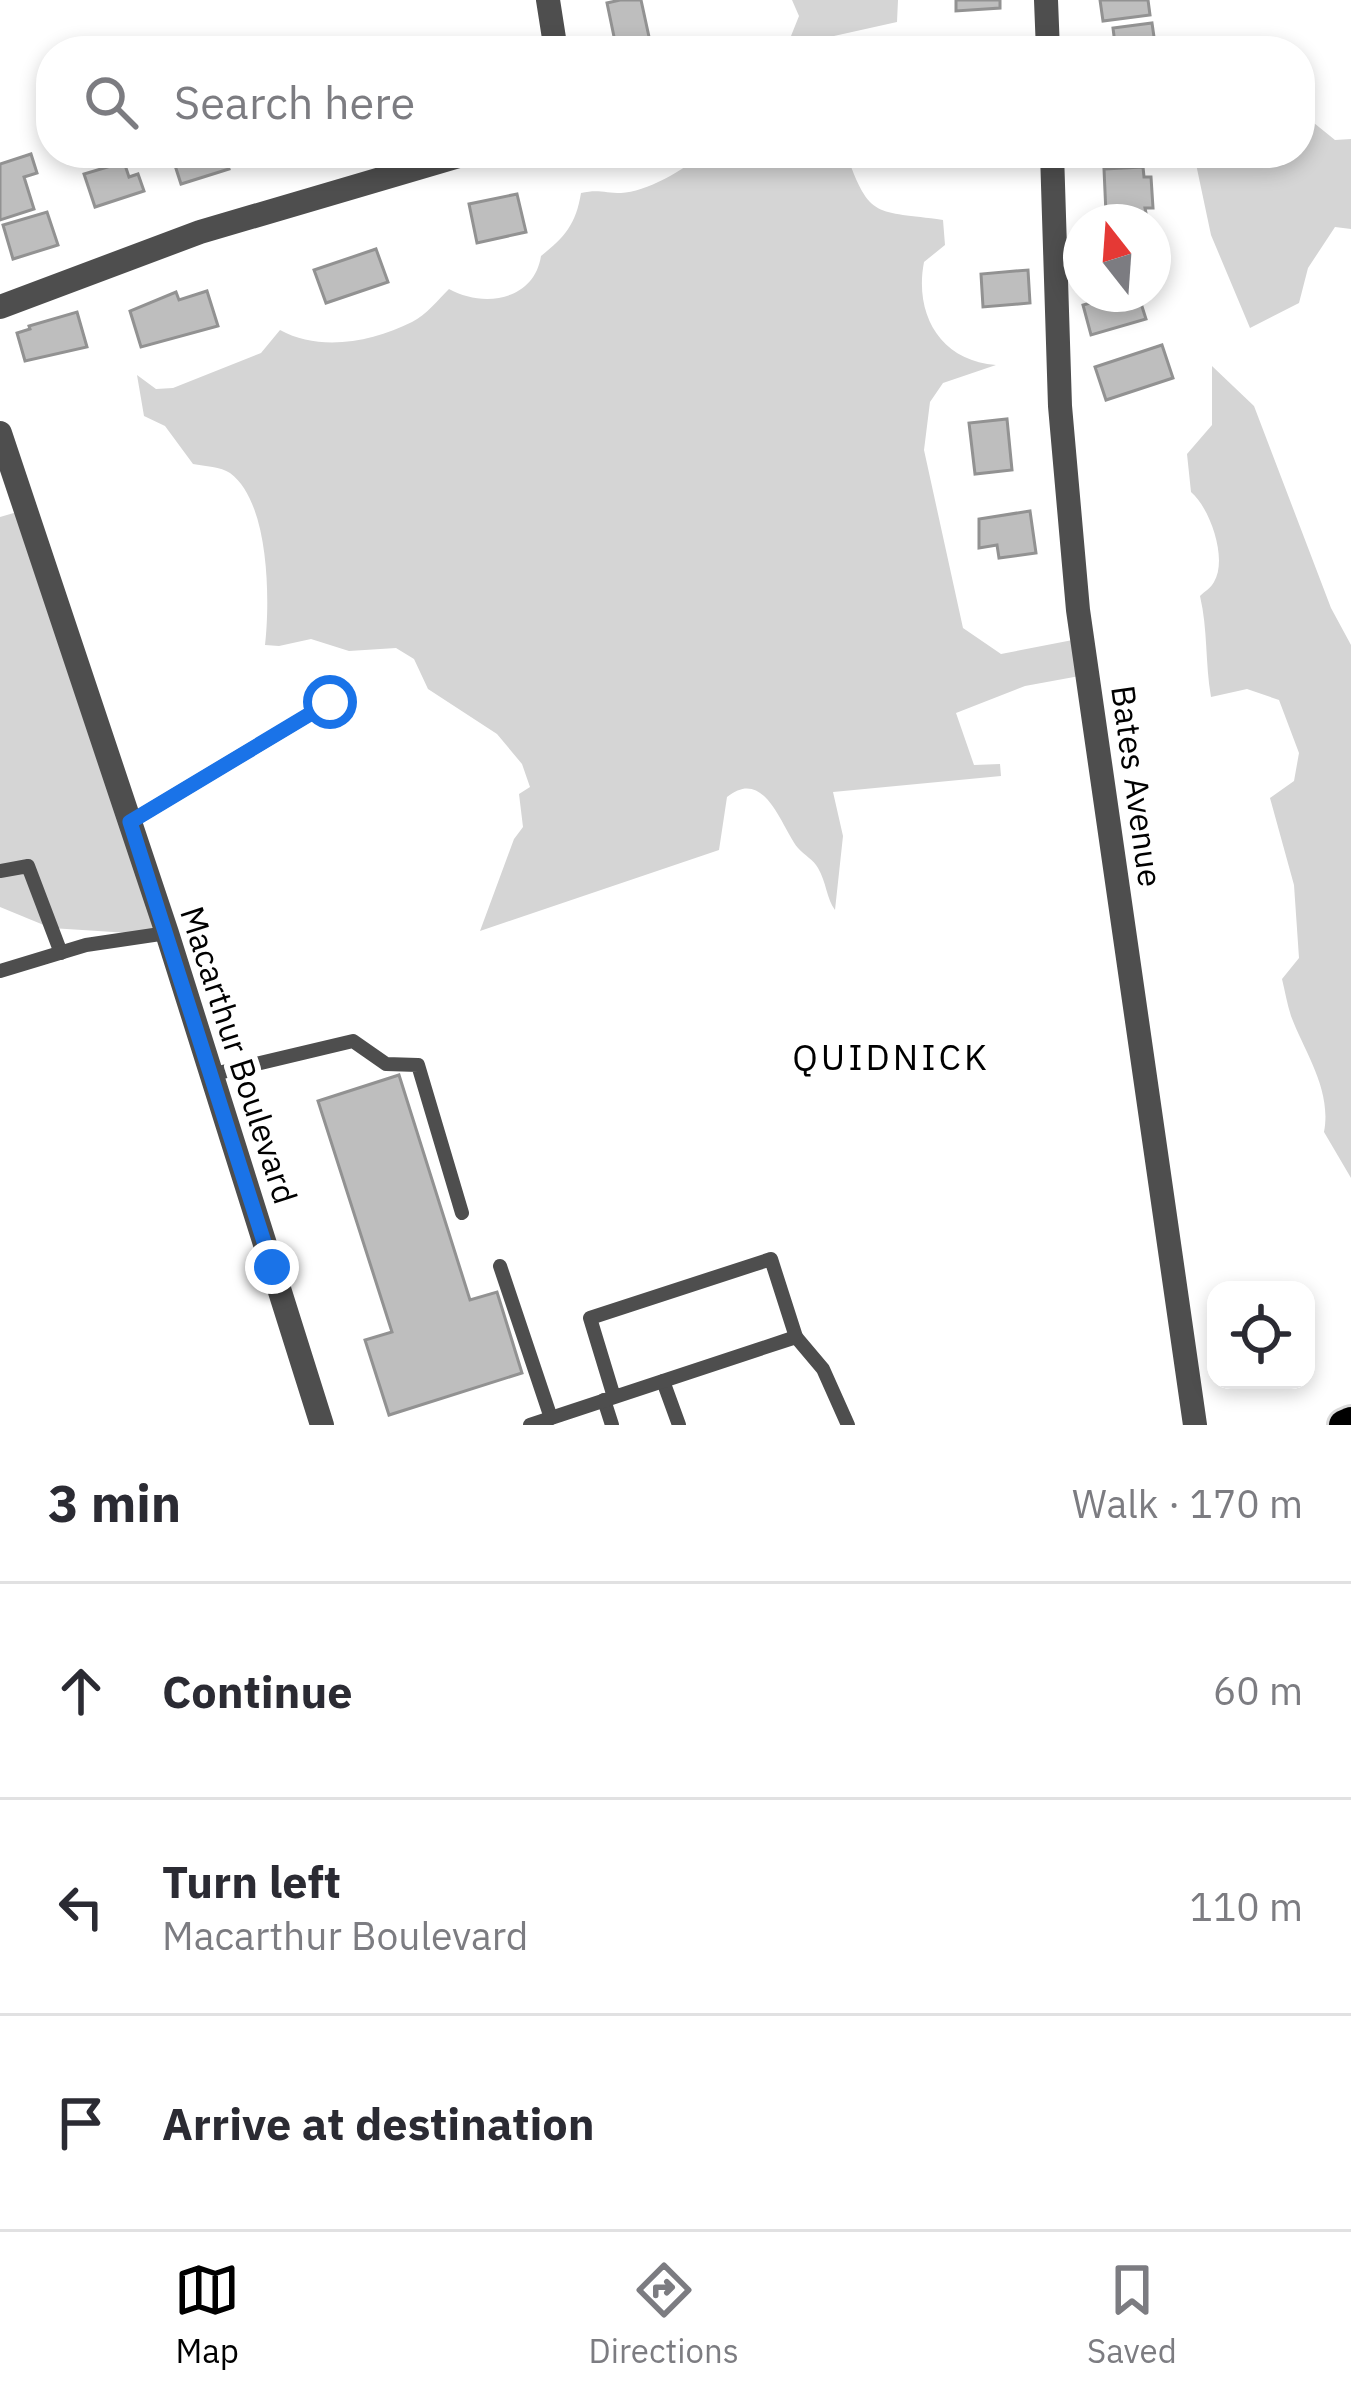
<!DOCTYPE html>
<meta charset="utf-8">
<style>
body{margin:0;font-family:"IBM Plex Sans",sans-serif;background:#f7f7f7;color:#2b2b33}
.controls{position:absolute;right:36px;bottom:36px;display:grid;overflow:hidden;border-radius:24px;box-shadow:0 6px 18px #0003}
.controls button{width:108px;height:108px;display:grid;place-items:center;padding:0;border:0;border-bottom:3px solid #e1e1e2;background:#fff;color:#2b2b33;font:60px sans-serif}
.compass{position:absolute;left:1063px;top:204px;width:108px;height:108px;border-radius:50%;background:#fff;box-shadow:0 6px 18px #0003;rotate:343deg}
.stop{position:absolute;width:36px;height:36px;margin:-27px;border:9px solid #1a73e8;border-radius:50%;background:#fff}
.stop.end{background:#1a73e8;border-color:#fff;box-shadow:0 3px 12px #0008}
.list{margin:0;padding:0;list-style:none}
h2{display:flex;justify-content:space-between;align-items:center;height:156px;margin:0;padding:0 48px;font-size:51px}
h2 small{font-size:39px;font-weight:400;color:#7c7c81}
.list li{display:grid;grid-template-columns:78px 1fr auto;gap:36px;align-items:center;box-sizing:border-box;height:216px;padding:0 48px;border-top:3px solid #e1e1e2}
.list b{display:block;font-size:45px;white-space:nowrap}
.list p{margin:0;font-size:39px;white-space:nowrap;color:#7c7c81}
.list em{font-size:39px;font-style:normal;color:#7c7c81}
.icon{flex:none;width:66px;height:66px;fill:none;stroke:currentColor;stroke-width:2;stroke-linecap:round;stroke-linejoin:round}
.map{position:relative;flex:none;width:1351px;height:1425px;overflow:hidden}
.search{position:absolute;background:#fff;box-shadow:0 6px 18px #0003;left:36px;right:36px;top:36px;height:132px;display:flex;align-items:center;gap:30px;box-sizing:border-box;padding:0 42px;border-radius:48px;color:#7c7c81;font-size:45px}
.sheet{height:804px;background:#fff}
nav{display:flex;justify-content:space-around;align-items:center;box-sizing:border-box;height:168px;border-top:3px solid #e1e1e2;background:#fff;font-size:33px;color:#7c7c81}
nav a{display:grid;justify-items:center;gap:6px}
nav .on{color:#000}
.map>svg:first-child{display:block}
</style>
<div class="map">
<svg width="1351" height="1425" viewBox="0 0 1351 1425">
<rect width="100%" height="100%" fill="#fff"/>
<g fill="#d5d5d5">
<polygon points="792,0 898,0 897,22 834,36 823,51 785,51 799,16"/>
<polygon points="1300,96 1314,123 1335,140 1351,139 1351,229 1335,227 1308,268 1299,303 1250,328 1211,235 1196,164 1187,153 1300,153"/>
<path d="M702 153H846C870 221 876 210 943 220L945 245 924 262C914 314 940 361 996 365L943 383 930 402 924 450 963 628 1001 654 1083 638 1085 675 1025 686 956 713 974 765 1000 764 1001 776 833 792 843 836 835 910C827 900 826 881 818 868 814 860 804 855 798 848 781 827 765 766 727 797L719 850 480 931 514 839 523 827 519 794 530 787 522 764 497 734 428 689 414 659 396 648 349 651 311 639 279 646 265 645C270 602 270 502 230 473 221 467 205 466 193 464L165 426 144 416 137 375 156 389 173 388 261 353 280 330C320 352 372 342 412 322 426 315 438 300 449 289 483 308 534 301 541 256 565 237 576 224 581 193 598 189 605 193 621 193 645 192 686 170 702 153Z"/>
<path d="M1212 366 1254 406 1331 608 1351 645V1178L1324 1132C1332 1090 1305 1053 1291 1016 1287 1004 1285 991 1282 979L1299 958 1294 885 1270 798 1294 781 1299 753 1279 700 1247 689 1211 697C1205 662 1208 630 1200 596 1205 591 1211 588 1214 582 1228 559 1210 508 1191 492L1187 454 1212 425Z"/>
<polygon points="24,510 163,930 129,933 51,928 0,907 0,517"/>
</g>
<g fill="#bebebe" stroke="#929292" stroke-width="3">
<polygon points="620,0 641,0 651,46 617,51 607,3"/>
<polygon points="956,0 1000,0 1000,8 956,11"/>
<polygon points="1100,0 1148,0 1150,15 1103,21"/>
<polygon points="1152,23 1156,51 1102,51 1101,46 1115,44 1113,28"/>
<polygon points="1015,41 1016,51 971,51 971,45"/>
<polygon points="171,153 224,153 229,169 181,184"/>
<polygon points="905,153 934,153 935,158 909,165"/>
<polygon points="981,153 1023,153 1024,158 982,162"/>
<polygon points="31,154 37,173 24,177 34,209 0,220 0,164"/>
<polygon points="124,162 129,177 138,174 144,191 95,207 84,174"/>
<polygon points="1143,167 1144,177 1151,177 1153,208 1145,208 1146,213 1106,214 1104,169"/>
<polygon points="517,194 526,232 477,243 469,204"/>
<polygon points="47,212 58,245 13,259 3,225"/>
<polygon points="376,249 388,282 326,303 314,270"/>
<polygon points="1028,270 1030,303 983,307 981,274"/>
<polygon points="207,291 218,326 141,347 130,311 176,292 179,300"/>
<polygon points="1121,294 1138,294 1146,319 1091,335 1083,305"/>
<polygon points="77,312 87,347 25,361 17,333 30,329 29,326"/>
<polygon points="1162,345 1173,378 1106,400 1095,367"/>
<polygon points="1007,419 1012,470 975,474 969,423"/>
<polygon points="1030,511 1036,553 999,558 997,545 979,548 979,519"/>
<polygon points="399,1075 470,1300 497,1292 522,1373 389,1415 365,1340 392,1332 318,1101"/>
</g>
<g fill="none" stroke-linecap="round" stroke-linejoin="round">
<defs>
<polyline id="primary" points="1344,1425 1351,1422"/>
</defs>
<use href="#primary" stroke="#dbdbdb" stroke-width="36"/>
<g stroke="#4e4e4e" stroke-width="14">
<polyline points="130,822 330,702"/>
<polyline points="0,871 28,866 61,953"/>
<polyline points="0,971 86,945 167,933"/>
<polyline points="210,1075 353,1041 386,1064 418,1065 462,1213"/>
<polyline points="500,1266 551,1418"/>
<polyline points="796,1337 823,1369 848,1425"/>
<polyline points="663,1381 679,1425"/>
<polyline points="604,1400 612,1425"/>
<polyline points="530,1425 796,1337 771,1259 590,1318 614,1397"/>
</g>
<g stroke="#4e4e4e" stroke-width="24">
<polyline points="548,0 556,51"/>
<polyline points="1046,0 1048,51"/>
<polyline points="1052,153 1060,406 1078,610 1195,1425"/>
<polyline points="0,307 200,232 469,153"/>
<polyline points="0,433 167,933 322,1425"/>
</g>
<use href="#primary" stroke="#000" stroke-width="30"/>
</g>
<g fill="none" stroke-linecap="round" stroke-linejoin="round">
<polyline stroke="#1a73e8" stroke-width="15" points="272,1267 130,822 330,702"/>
</g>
<g text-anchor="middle" stroke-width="12" stroke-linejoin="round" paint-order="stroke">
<g font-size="33" fill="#000" stroke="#fff">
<text transform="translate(1137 786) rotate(82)" y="12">Bates Avenue</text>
<text transform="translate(239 1055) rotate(72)" y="12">Macarthur Boulevard</text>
</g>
<g font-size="36" letter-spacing="3" fill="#000" stroke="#fff">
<text x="891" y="1070">QUIDNICK</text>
</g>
</g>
</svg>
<div class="controls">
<button><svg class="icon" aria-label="locate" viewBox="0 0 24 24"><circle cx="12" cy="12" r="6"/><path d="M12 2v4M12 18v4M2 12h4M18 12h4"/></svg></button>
</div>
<svg class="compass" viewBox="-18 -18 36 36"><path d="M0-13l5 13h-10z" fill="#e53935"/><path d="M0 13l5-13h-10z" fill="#7c7c81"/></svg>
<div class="stop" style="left:330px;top:702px"></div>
<div class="stop end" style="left:272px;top:1267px"></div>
<div class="search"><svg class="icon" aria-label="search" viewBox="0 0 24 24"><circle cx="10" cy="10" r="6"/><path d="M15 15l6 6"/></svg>Search here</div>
</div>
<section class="sheet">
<h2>3 min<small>Walk · 170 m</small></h2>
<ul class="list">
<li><svg class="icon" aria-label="ahead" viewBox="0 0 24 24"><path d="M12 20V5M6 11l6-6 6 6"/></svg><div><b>Continue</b></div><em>60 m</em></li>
<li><svg class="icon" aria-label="left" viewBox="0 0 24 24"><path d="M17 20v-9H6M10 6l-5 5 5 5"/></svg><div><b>Turn left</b><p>Macarthur Boulevard</p></div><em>110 m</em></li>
<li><svg class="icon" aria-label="arrive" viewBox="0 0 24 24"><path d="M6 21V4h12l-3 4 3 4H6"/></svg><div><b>Arrive at destination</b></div></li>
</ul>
</section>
<nav>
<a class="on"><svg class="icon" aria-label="map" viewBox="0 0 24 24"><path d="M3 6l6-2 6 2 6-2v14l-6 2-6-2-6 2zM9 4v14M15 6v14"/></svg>Map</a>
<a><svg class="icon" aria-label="directions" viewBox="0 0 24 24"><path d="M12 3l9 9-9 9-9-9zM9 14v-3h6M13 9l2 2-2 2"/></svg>Directions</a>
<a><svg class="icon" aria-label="saved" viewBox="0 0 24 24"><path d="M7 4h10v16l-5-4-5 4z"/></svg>Saved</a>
</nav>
